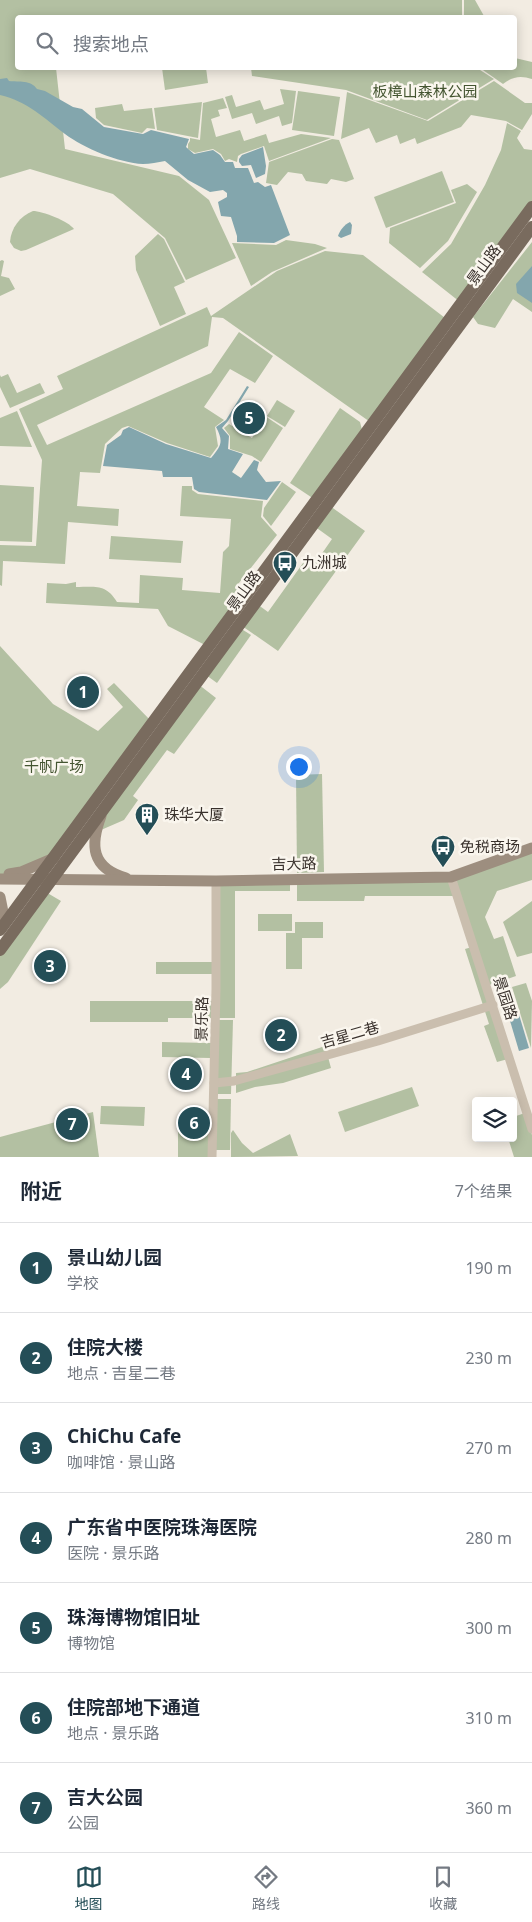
<!DOCTYPE html>
<html lang="zh">
<meta charset="utf-8">
<style>
body{margin:0;font-family:"Noto Sans","Noto Sans SC",sans-serif;background:#f6f6f7;color:#1f2937}
.controls{position:absolute;right:15px;bottom:15px;display:grid;overflow:hidden;border-radius:5px;box-shadow:0 2px 12px #0003}
.controls button{width:45px;height:45px;display:grid;place-items:center;padding:0;border:0;border-bottom:1px solid #e0e1e3;background:#fff;color:#1f2937;font:25px sans-serif}
.you{position:absolute;left:298px;top:766px;width:18px;height:18px;margin:-12px;border:4px solid #fff;border-radius:50%;background:#1a73e8;box-shadow:0 0 0 8px #1a73e833}
.badge{display:grid;place-items:center;width:32px;height:32px;border-radius:50%;background:#244e57;color:#fff;font-size:16px;font-weight:700}
.pin{position:absolute;translate:-50% -50%;border:2px solid #fff;box-shadow:0 1px 5px #0006}
.list{margin:0;padding:0;list-style:none}
h2{display:flex;justify-content:space-between;align-items:center;height:65px;margin:0;padding:0 20px;font-size:21px}
h2 small{font-size:16px;font-weight:400;color:#747a83}
.list li{display:grid;grid-template-columns:32px 1fr auto;gap:15px;align-items:center;box-sizing:border-box;height:90px;padding:0 20px;border-top:1px solid #e0e1e3}
.list b{display:block;font-size:19px;white-space:nowrap}
.list p{margin:0;font-size:16px;white-space:nowrap;color:#747a83}
.list em{font-size:16px;font-style:normal;color:#747a83}
.icon{flex:none;width:28px;height:28px;fill:none;stroke:currentColor;stroke-width:2;stroke-linecap:round;stroke-linejoin:round}
.map{position:relative;flex:none;width:532px;height:1157px;overflow:hidden}
.search{position:absolute;background:#fff;box-shadow:0 2px 12px #0003;left:15px;right:15px;top:15px;height:55px;display:flex;align-items:center;gap:12px;box-sizing:border-box;padding:0 18px;border-radius:5px;color:#747a83;font-size:19px}
.sheet{height:695px;background:#fff}
nav{display:flex;justify-content:space-around;align-items:center;box-sizing:border-box;height:70px;border-top:1px solid #e0e1e3;background:#fff;font-size:14px;color:#747a83}
nav a{display:grid;justify-items:center;gap:2px}
nav .on{color:#244e57}
.map>svg:first-child{display:block}
</style>
<div class="map">
<svg width="532" height="1157" viewBox="0 0 532 1157">
<rect width="100%" height="100%" fill="#f2ece2"/>
<g fill="#b3c0a2">
<polygon points="0,0 462,0 462,18 18,18 18,68 56,68 65,149 179,176 209,200 236,258 186,280 165,238 113,194 30,169 0,178"/>
<polygon points="464,0 475,0 484,16 482,17 464,17"/>
<path d="M515 58 532 62V79C520 75 512 77 503 84L480 68H514Z"/>
<polygon points="162,68 206,68 208,83 165,90"/>
<polygon points="251,68 477,68 494,79 427,120 346,90 252,76"/>
<polygon points="494,81 525,103 532,103 532,114 522,130 506,121 471,115 461,127 417,144 415,138 400,144 397,135 376,143 369,128 341,139 347,92 428,121"/>
<polygon points="280,89 296,91 292,123 282,126 279,116 256,124 252,113 232,119 225,97 232,95 236,107 260,100 264,110 284,104"/>
<polygon points="298,91 340,97 334,136 292,130"/>
<polygon points="223,98 227,108 218,110 220,116 211,119 216,137 240,130 244,141 266,134 269,143 301,134 331,138 269,161 264,146 241,154 238,156 237,162 229,159 225,161 221,154 213,149 195,153 188,149 188,144 190,141 190,138 200,140 203,103"/>
<polygon points="202,102 198,138 157,130 154,108"/>
<polygon points="122,104 124,111 152,108 155,129 147,128 142,133 104,125 96,118 95,108"/>
<polygon points="507,123 521,131 517,138 524,149 532,150 532,204 460,302 422,272 451,244 485,185 501,150"/>
<polygon points="332,139 339,140 354,179 346,182 331,179 327,184 306,181 302,174 288,172 277,185 266,183 269,162"/>
<polygon points="442,171 454,202 386,228 374,197"/>
<polygon points="467,184 477,192 448,241 420,268 389,243 390,228 456,203 451,190"/>
<path d="M33 211C42 211 68 221 74 229L26 250 21 251 14 248 10 242C11 228 20 216 33 211Z"/>
<polygon points="158,234 164,239 185,282 174,287 186,314 160,326 136,270 135,256"/>
<polygon points="286,240 315,244 327,248 272,272 251,286 232,243 276,245"/>
<polygon points="532,242 532,312 513,299 495,328 478,324 473,317"/>
<polygon points="325,251 363,255 449,321 373,424 223,318 212,317 208,346 37,425 47,445 211,373 239,332 273,356 255,383 230,369 204,407 224,420 215,427 218,446 210,457 167,443 128,426 122,428 105,444 100,473 80,472 77,506 119,509 118,526 68,522 65,564 3,561 2,586 0,585 0,545 36,546 42,460 19,409 63,389 57,376 207,307 211,316 277,271"/>
<polygon points="2,260 4,261 1,276 9,278 15,289 0,296 0,261"/>
<polygon points="8,374 17,393 40,383 45,393 10,408 0,387 0,375 1,377"/>
<polygon points="277,400 295,411 285,427 267,416"/>
<polygon points="340,408 360,422 363,434 314,499 290,483"/>
<polygon points="17,411 32,447 0,446 0,418"/>
<polygon points="265,416 283,428 261,462 252,456 230,449 230,436 224,428 229,424 252,438"/>
<polygon points="282,482 296,492 271,526 263,516 264,508"/>
<polygon points="0,485 34,487 32,542 0,541"/>
<path d="M182 486H192V490L198 494 263 501 261 517 277 535 235 588 245 595 207 646 168 626 158 609 46 603 47 583 66 584 76 582V587C96 587 106 584 117 602L139 603 140 575 183 578 182 590 220 593 223 552 229 546 231 519 180 516Z"/>
<polygon points="330,506 365,531 278,651 242,626 257,604 268,612 308,556 316,562 332,539 314,526"/>
<polygon points="111,536 183,541 181,563 109,559"/>
<polygon points="240,628 251,635 217,683 206,675"/>
<polygon points="0,646 53,704 98,731 123,707 107,689 114,683 151,721 55,854 0,876"/>
<polygon points="198,684 216,698 174,754 167,750 133,796 138,800 124,820 101,830 106,809"/>
<polygon points="322,774 324,872 297,873 296,775"/>
<polygon points="532,850 532,880 497,891 485,917 494,939 503,936 516,976 489,985 453,879"/>
<polygon points="449,880 454,896 365,896 364,901 297,901 297,882"/>
<polygon points="290,882 290,891 235,891 235,1018 218,1018 219,883"/>
<polygon points="44,891 61,901 8,982 0,989 0,952"/>
<polygon points="532,901 532,953 517,957 503,922"/>
<rect x="258" y="914" width="34" height="17"/>
<polygon points="295,922 323,922 323,938 302,938 302,969 286,969 286,933 295,933"/>
<polygon points="472,947 508,1059 497,1062 484,1026 489,1024 465,949"/>
<rect x="156" y="962" width="56" height="12"/>
<polygon points="526,983 532,1001 531,1048 512,987"/>
<polygon points="90,1001 212,1001 212,1018 168,1018 168,1022 90,1022"/>
<polygon points="219,1020 233,1020 231,1094 217,1094"/>
<polygon points="162,1042 211,1043 210,1058 162,1057"/>
<polygon points="325,1046 331,1068 283,1083 255,1087 236,1093 236,1073 247,1072"/>
<polygon points="412,1087 419,1106 345,1132 338,1112"/>
<polygon points="215,1099 231,1099 230,1150 214,1150"/>
<polygon points="101,1106 145,1107 144,1126 100,1124"/>
<polygon points="93,1112 99,1157 0,1157 0,1137"/>
<polygon points="525,1113 532,1135 532,1157 514,1157 508,1138 513,1138 513,1117"/>
<polygon points="233,1130 242,1143 253,1153 290,1134 298,1156 231,1157 231,1133"/>
<polygon points="178,1132 209,1133 208,1157 178,1157"/>
</g>
<g fill="#83a6ad">
<path d="M7 78 9 81C19 82 31 80 37 89L45 91 73 107 82 109 104 127 143 134 151 130 189 139 186 147 194 154 213 150 220 155 225 162H233L235 168H248L254 183 258 182 265 187 271 185 290 235 274 243 237 242V236L231 217 221 216 218 202 227 197V193L223 190 210 192 188 180 165 161C158 162 150 164 143 164 119 163 84 148 65 134 44 118 27 101 0 95V79Z"/>
<polygon points="263,147 266,166 265,174 256,178 251,165 242,166 239,162 239,159 242,155"/>
<path d="M350 222 352 225 351 234 341 238 338 236C340 230 344 225 350 222Z"/>
<polygon points="532,266 532,303 517,293 516,284"/>
<path d="M247 386 249 387 228 421 222 428 229 436 228 449 243 454 232 472 241 478 254 460 259 462 257 470 266 482 281 481 267 500 199 492 194 489 192 477H163L162 471 103 466 107 445 121 435 123 430 129 427 166 444 211 458C221 446 224 442 216 427L226 420Z"/>
<polygon points="509,981 529,1048 519,1051 499,984"/>
</g>
<g fill="none" stroke-linecap="round" stroke-linejoin="round">
<g stroke="#cabeae" stroke-width="9">
<polyline points="451,877 532,1129"/>
<polyline points="214,1083 234,1081 378,1041 493,1005"/>
<polyline points="212,1157 216,989 216,881"/>
</g>
<g stroke="#9d8e7f" stroke-width="11">
<path d="M101 816C90 845 91 868 126 878"/>
<polyline points="9,874 21,872 54,858"/>
<polyline points="0,879 216,881 451,877 532,848"/>
<polyline points="0,897 3,912 0,926"/>
</g>
<g stroke="#796b5e" stroke-width="12">
<polyline points="0,930 532,207"/>
<polyline points="0,950 532,227"/>
</g>
</g>
<defs>
<symbol id="bus-pin" viewBox="-11 -11 22 30"><path d="M0 17L-7.5 6A9.5 9.5 0 1 1 7.5 6Z" fill="#244e57" stroke="#faf6ee"/><path d="M-5-6H5V4H4V6H2V4H-2V6H-4V4H-5ZM-3.5-4V0h7V-4ZM-3.5 1.2v1.5H-2V1.2ZM2 1.2v1.5H3.5V1.2Z" fill="#fff"/></symbol>
<symbol id="building-pin" viewBox="-11 -11 22 30"><path d="M0 17L-7.5 6A9.5 9.5 0 1 1 7.5 6Z" fill="#244e57" stroke="#faf6ee"/><path d="M-4-6H4V6H1V3H-1V6H-4ZM-2.5-4.3h1.7v1.8h-1.7ZM.8-4.3h1.7v1.8H.8ZM-2.5-1h1.7V.8h-1.7ZM.8-1h1.7V.8H.8Z" fill="#fff"/></symbol>
</defs>
<g fill-rule="evenodd">
<use href="#bus-pin" x="271" y="549" width="28" height="38"/>
<use href="#building-pin" x="133" y="801" width="28" height="38"/>
<use href="#bus-pin" x="429" y="833" width="28" height="38"/>
</g>
<g text-anchor="middle" stroke-width="5" stroke-linejoin="round" paint-order="stroke">
<g font-size="15" fill="#445531" stroke="#faf6ee">
<text x="425" y="97">板樟山森林公园</text>
<text x="54" y="772">千帆广场</text>
</g>
<g font-size="15" fill="#39312c" stroke="#faf6ee">
<text transform="translate(484 265) rotate(-54)" y="5">景山路</text>
<text transform="translate(244 591) rotate(-54)" y="5">景山路</text>
<text transform="translate(294 864) rotate(-1)" y="5">吉大路</text>
<text transform="translate(505 998) rotate(72)" y="5">景园路</text>
<text transform="translate(202 1019) rotate(-89)" y="5">景乐路</text>
<text transform="translate(350 1035) rotate(-16)" y="5">吉星二巷</text>
</g>
<g font-size="15" fill="#39312c" stroke="#faf6ee" text-anchor="start">
<text x="302" y="568">九洲城</text>
<text x="164" y="820">珠华大厦</text>
<text x="460" y="852">免税商场</text>
</g>
</g>
</svg>
<div class="controls">
<button><svg class="icon" aria-label="layers" viewBox="0 0 24 24"><path d="M12 4l9 5-9 5-9-5zM3 14l9 5 9-5"/></svg></button>
</div>
<div class="you"></div>
<div class="pin badge" style="left:83px;top:692px">1</div>
<div class="pin badge" style="left:281px;top:1035px">2</div>
<div class="pin badge" style="left:50px;top:966px">3</div>
<div class="pin badge" style="left:186px;top:1074px">4</div>
<div class="pin badge" style="left:249px;top:418px">5</div>
<div class="pin badge" style="left:194px;top:1123px">6</div>
<div class="pin badge" style="left:72px;top:1124px">7</div>
<div class="search"><svg class="icon" aria-label="search" viewBox="0 0 24 24"><circle cx="10" cy="10" r="6"/><path d="M15 15l6 6"/></svg>搜索地点</div>
</div>
<section class="sheet">
<h2>附近<small>7个结果</small></h2>
<ul class="list">
<li><span class="badge">1</span><div><b>景山幼儿园</b><p>学校</p></div><em>190 m</em></li>
<li><span class="badge">2</span><div><b>住院大楼</b><p>地点 · 吉星二巷</p></div><em>230 m</em></li>
<li><span class="badge">3</span><div><b>ChiChu Cafe</b><p>咖啡馆 · 景山路</p></div><em>270 m</em></li>
<li><span class="badge">4</span><div><b>广东省中医院珠海医院</b><p>医院 · 景乐路</p></div><em>280 m</em></li>
<li><span class="badge">5</span><div><b>珠海博物馆旧址</b><p>博物馆</p></div><em>300 m</em></li>
<li><span class="badge">6</span><div><b>住院部地下通道</b><p>地点 · 景乐路</p></div><em>310 m</em></li>
<li><span class="badge">7</span><div><b>吉大公园</b><p>公园</p></div><em>360 m</em></li>
</ul>
</section>
<nav>
<a class="on"><svg class="icon" aria-label="map" viewBox="0 0 24 24"><path d="M3 6l6-2 6 2 6-2v14l-6 2-6-2-6 2zM9 4v14M15 6v14"/></svg>地图</a>
<a><svg class="icon" aria-label="directions" viewBox="0 0 24 24"><path d="M12 3l9 9-9 9-9-9zM9 14v-3h6M13 9l2 2-2 2"/></svg>路线</a>
<a><svg class="icon" aria-label="saved" viewBox="0 0 24 24"><path d="M7 4h10v16l-5-4-5 4z"/></svg>收藏</a>
</nav>
